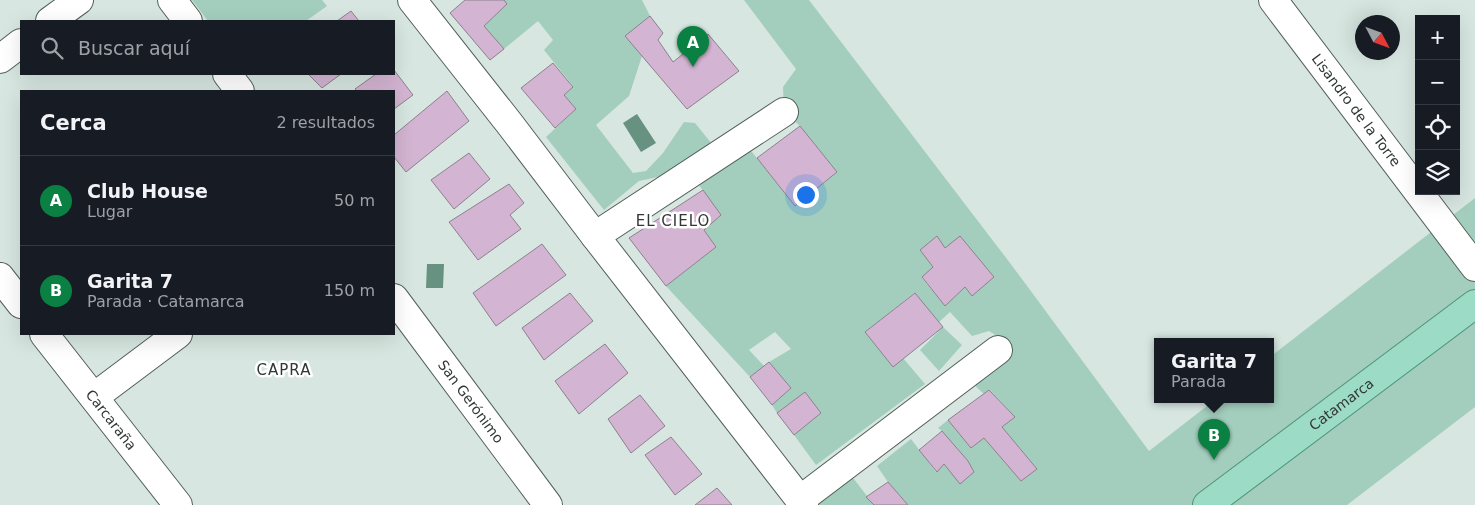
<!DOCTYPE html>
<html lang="es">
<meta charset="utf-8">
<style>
body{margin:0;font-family:"DejaVu Sans",sans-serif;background:#242831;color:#f1f3f6}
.controls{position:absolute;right:15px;top:15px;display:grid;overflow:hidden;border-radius:0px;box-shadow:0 5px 20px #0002}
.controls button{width:45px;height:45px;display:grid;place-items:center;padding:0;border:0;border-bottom:1px solid #363941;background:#171b24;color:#f1f3f6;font:25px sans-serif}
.compass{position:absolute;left:1355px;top:15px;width:45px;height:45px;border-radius:50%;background:#171b24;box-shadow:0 5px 20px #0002;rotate:131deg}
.you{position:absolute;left:805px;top:194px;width:18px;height:18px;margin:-12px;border:4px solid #fff;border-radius:50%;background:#1a73e8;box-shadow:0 0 0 8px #1a73e833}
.badge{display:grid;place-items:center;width:32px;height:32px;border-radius:50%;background:#0b8043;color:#fff;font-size:16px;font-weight:700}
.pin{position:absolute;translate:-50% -41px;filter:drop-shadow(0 1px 2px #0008)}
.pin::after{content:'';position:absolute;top:26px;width:18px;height:15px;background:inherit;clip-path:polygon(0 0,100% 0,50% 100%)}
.popup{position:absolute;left:1154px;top:338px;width:120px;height:65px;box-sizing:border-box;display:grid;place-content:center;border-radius:0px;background:#171b24;filter:drop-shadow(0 1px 4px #0005);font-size:16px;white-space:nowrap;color:#9ea1a6}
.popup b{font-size:19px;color:#f1f3f6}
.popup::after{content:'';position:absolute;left:50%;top:100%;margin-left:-10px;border:10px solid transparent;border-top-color:#171b24}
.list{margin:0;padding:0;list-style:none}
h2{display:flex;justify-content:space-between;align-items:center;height:65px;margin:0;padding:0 20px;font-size:21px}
h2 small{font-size:16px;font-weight:400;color:#9ea1a6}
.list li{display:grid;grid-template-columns:32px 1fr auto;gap:15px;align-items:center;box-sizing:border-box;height:90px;padding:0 20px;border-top:1px solid #363941}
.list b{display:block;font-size:19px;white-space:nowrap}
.list p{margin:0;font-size:16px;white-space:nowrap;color:#9ea1a6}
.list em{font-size:16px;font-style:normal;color:#9ea1a6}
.icon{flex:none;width:28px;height:28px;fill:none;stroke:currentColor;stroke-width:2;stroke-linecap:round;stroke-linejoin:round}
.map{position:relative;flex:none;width:1475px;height:505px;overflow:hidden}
.search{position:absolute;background:#171b24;box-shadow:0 5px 20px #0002;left:20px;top:20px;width:375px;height:55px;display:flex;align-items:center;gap:12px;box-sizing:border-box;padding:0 18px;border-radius:0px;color:#9ea1a6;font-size:19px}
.panel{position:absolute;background:#171b24;box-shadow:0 5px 20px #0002;left:20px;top:90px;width:375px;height:245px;border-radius:0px}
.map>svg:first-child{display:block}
</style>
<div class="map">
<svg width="1475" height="505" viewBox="0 0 1475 505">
<rect width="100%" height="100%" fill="#d7e6e0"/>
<g fill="#a3cebd" fill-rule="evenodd">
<polygon points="192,0 322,0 327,6 306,21 208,21"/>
<polygon points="504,0 642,0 650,16 626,36 642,56 629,96 596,125 633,173 646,171 663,153 684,122 695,123 712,144 672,174 639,181 604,210 546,137 576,109 564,95 573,86 544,50 553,40 538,21 504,49 484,26 507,4"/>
<path d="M744 0H809L1010 263 1149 451 1216 399H1270V357L1475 198V407L1347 505H908L888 482 877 466 911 439 936 472 944 464 974 472 968 461 942 431 938 428 948 420 971 448 984 438 1021 481 1037 469 1002 427 1015 417 990 390 984 394 973 384 1008 343 989 331 972 336 950 312 939 322 914 293 865 332 893 367 903 358 925 384 816 465 794 435 821 413 805 392 777 413 772 405 791 388 769 362 791 349 775 332 749 350 764 366 750 377 666 286 716 247 704 230 721 215 696 181 748 147 795 206 837 172 800 126 784 112 783 87 796 69ZM937 236 945 248 960 237 994 277 972 296 965 287 945 306 922 278 933 267 920 250Z"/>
<polygon points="943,327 962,345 939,371 920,350"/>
<polygon points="850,474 874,505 817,505 814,500"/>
</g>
<g fill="#679281">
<polygon points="637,114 656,143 641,152 623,123"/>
<polygon points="427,264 444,264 443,288 426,288"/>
</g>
<g fill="#d3b4d2" stroke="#8c828b">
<polygon points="465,0 504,0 507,4 484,26 504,49 490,60 450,13"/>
<polygon points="351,11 359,21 337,21"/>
<polygon points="650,16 663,33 658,40 673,62 708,34 739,71 687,109 625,36"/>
<polygon points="553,63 573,87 564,95 576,109 555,128 521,88"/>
<polygon points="394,70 413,95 394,109 394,91 357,91 355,89 376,74 394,74"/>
<polygon points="308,74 341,74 322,88"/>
<polygon points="447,91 469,121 406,172 394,157 394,135"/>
<polygon points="800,126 837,172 795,206 757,158"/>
<polygon points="469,153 490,179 454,209 431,180"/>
<polygon points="509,184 524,203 510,215 521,229 478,260 449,222"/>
<polygon points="703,190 721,215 704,230 716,247 666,286 629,238"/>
<polygon points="937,236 945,248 960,236 994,277 972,296 965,287 945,306 922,277 933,267 920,250"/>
<polygon points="542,244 566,275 496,326 473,293"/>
<polygon points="570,293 593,321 544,360 522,328"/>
<polygon points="915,293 943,327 893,367 865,332"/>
<polygon points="605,344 628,373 579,414 555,381"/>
<polygon points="769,362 791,388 772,405 750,377"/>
<polygon points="989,390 1015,417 1002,427 1037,469 1021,481 984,438 971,448 948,420"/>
<polygon points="805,392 821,413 794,435 777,413"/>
<polygon points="640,395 665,426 631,453 608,419"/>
<polygon points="942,431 968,461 974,472 960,484 944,464 937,472 919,450"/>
<polygon points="671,437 702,474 675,495 645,455"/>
<polygon points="888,482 908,505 874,505 866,497"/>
<polygon points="717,488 732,505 695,505"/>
</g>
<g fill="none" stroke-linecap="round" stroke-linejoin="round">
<defs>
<g id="minor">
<polyline points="172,0 188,21"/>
<polyline points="412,0 509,123 595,236 804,505"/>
<path id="s1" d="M1273 0 1475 267"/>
<polyline points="50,21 79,0"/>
<polyline points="0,59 21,43"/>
<polyline points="227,74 240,91"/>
<polyline points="595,236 784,112"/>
<polyline points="0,277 21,304"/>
<path id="s2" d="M394 298 548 505"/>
<path id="s3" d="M44 334 178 505"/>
<polyline points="94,397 178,334"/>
<polyline points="800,500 998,350"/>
</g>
<g id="major">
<path id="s4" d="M1207 505 1475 304"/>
</g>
</defs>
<use href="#minor" stroke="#525f59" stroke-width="30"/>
<use href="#major" stroke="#4c937b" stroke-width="30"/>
<use href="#minor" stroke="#fff" stroke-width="28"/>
<use href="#major" stroke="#9cdcc7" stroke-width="28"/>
</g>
<g text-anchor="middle" stroke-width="5" stroke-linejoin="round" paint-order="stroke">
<g font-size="14" fill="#313735" stroke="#fff">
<text dy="5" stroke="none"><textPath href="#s1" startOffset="138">Lisandro de la Torre</textPath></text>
<text dy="5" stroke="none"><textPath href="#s2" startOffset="129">San Gerónimo</textPath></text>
<text dy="5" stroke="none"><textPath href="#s4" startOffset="168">Catamarca</textPath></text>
<text dy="5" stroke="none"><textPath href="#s3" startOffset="109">Carcaraña</textPath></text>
</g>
<g font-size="15" letter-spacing="1" fill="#313735" stroke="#fff">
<text x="673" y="226">EL CIELO</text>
<text x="284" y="375">CAPRA</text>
</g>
</g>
</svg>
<div class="controls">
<button>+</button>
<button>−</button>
<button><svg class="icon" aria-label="locate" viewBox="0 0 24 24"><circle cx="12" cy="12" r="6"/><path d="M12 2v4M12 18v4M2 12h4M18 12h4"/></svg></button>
<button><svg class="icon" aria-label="layers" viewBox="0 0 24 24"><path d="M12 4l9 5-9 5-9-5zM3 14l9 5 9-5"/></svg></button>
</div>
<svg class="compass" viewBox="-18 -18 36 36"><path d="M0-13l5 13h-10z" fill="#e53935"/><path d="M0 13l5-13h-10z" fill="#9ea1a6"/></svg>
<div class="you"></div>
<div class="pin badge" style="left:693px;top:67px">A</div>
<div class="pin badge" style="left:1214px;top:460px">B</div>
<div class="popup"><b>Garita 7</b>Parada</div>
<div class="search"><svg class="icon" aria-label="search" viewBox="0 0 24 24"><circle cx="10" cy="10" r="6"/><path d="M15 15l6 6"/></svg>Buscar aquí</div>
<section class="panel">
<h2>Cerca<small>2 resultados</small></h2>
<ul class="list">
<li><span class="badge">A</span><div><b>Club House</b><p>Lugar</p></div><em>50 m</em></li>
<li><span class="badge">B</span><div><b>Garita 7</b><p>Parada · Catamarca</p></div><em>150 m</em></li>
</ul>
</section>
</div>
